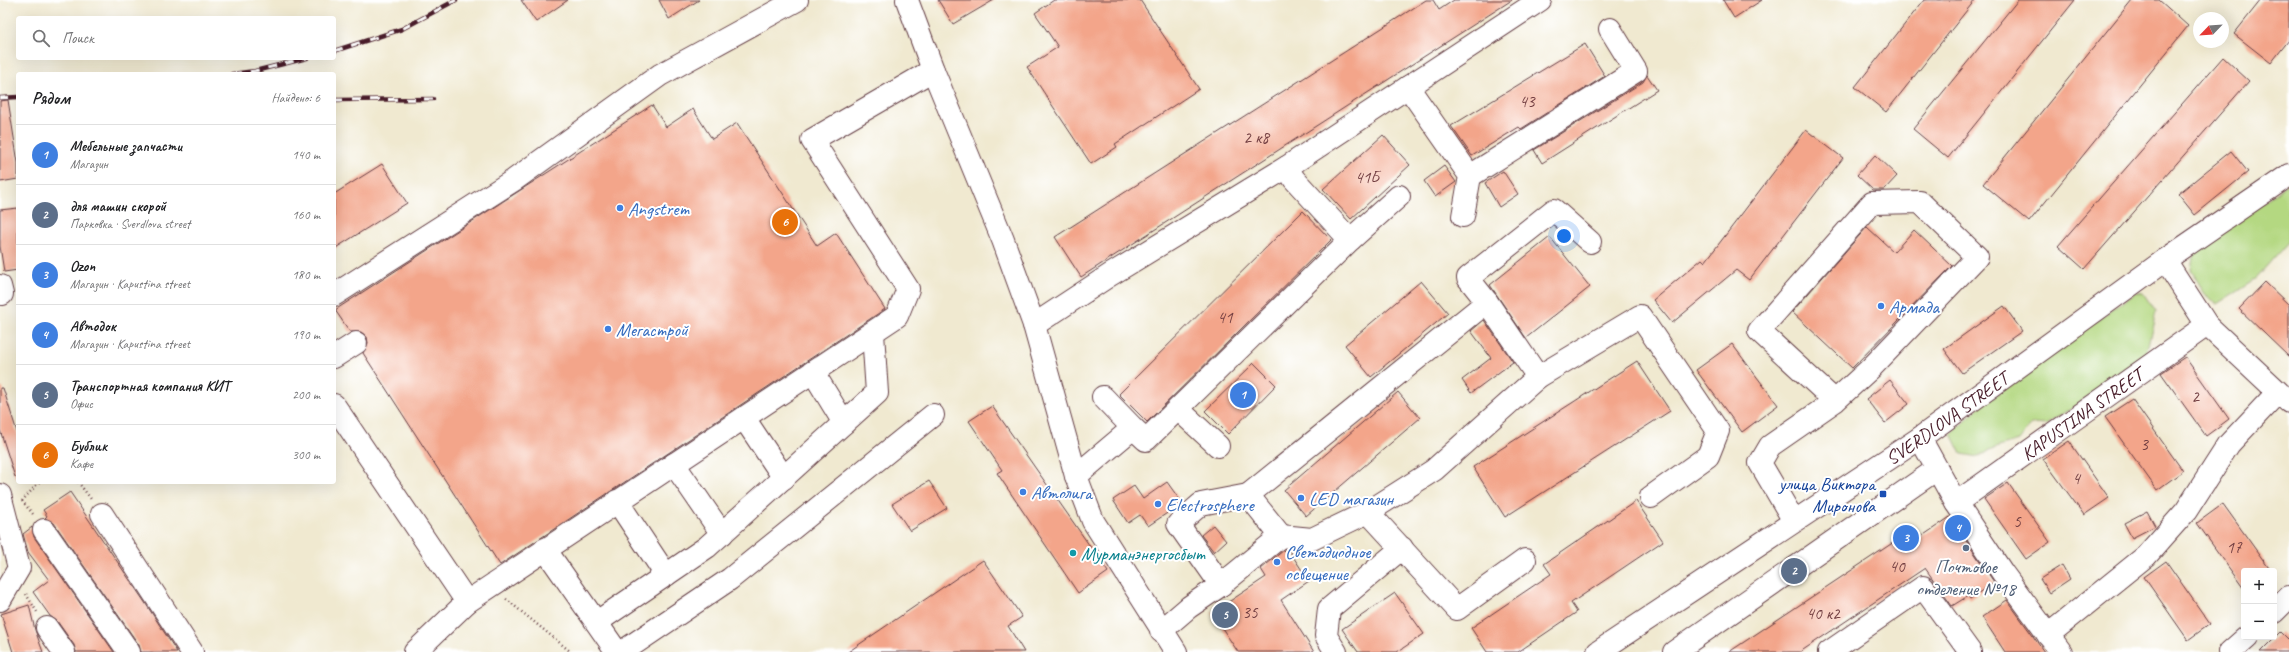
<!DOCTYPE html>
<html lang="ru">
<meta charset="utf-8">
<style>
body{margin:0;font-family:Caveat,sans-serif;background:#f2f2f2;color:#202124}
.controls{position:absolute;right:12px;bottom:12px;display:grid;overflow:hidden;border-radius:4px;box-shadow:0 4px 16px #0002}
.controls button{width:36px;height:36px;display:grid;place-items:center;padding:0;border:0;border-bottom:1px solid #e0e0e0;background:#fff;color:#202124;font:20px sans-serif}
.compass{position:absolute;left:2193px;top:12px;width:36px;height:36px;border-radius:50%;background:#fff;box-shadow:0 4px 16px #0002;rotate:245deg}
.you{position:absolute;left:1564px;top:236px;width:14px;height:14px;margin:-10px;border:3px solid #fff;border-radius:50%;background:#1a73e8;box-shadow:0 0 0 6px #1a73e833}
.badge{display:grid;place-items:center;width:26px;height:26px;border-radius:50%;background:#c8321e;color:#fff;font-size:13px;font-weight:700}
.pin{position:absolute;translate:-50% -50%;border:2px solid #fff;box-shadow:0 1px 4px #0006}
.list{margin:0;padding:0;list-style:none}
h2{display:flex;justify-content:space-between;align-items:center;height:52px;margin:0;padding:0 16px;font-size:17px}
h2 small{font-size:13px;font-weight:400;color:#757577}
.list li{display:grid;grid-template-columns:26px 1fr auto;gap:12px;align-items:center;box-sizing:border-box;height:60px;padding:0 16px;border-top:1px solid #e0e0e0}
.list b{display:block;font-size:15px;white-space:nowrap}
.list p{margin:0;font-size:13px;white-space:nowrap;color:#757577}
.list em{font-size:13px;font-style:normal;color:#757577}
.icon{flex:none;width:22px;height:22px;fill:none;stroke:currentColor;stroke-width:2;stroke-linecap:round;stroke-linejoin:round}
.map{position:relative;flex:none;width:2289px;height:652px;overflow:hidden}
.search{position:absolute;background:#fff;box-shadow:0 4px 16px #0002;left:16px;top:16px;width:320px;height:44px;display:flex;align-items:center;gap:10px;box-sizing:border-box;padding:0 14px;border-radius:4px;color:#757577;font-size:15px}
.panel{position:absolute;background:#fff;box-shadow:0 4px 16px #0002;left:16px;top:72px;width:320px;height:412px;border-radius:4px}
.map>svg:first-child{display:block}
</style>
<div class="map">
<svg width="2289" height="652" viewBox="0 0 2289 652">
<rect width="100%" height="100%" fill="#fff"/>
<filter id="ink" filterUnits="userSpaceOnUse"><feTurbulence type="fractalNoise" baseFrequency=".025" numOctaves="2"/><feDisplacementMap in="SourceGraphic" scale="8" xChannelSelector="R" yChannelSelector="G"/><feConvolveMatrix kernelMatrix="1 2 1 2 8 2 1 2 1" color-interpolation-filters="sRGB"/></filter>
<filter id="wash" filterUnits="userSpaceOnUse"><feTurbulence type="fractalNoise" baseFrequency=".012" numOctaves="4" result="noise"/><feDisplacementMap in="SourceGraphic" scale="16" xChannelSelector="R" yChannelSelector="G"/><feGaussianBlur stdDeviation="0.9" result="paint"/><feColorMatrix in="noise" values="0 0 0 0 0 0 0 0 0 0 0 0 0 0 0 0 0 1.4 0 .05"/><feComposite in="paint" operator="in"/></filter>
<g filter="url(#wash)">
<rect width="100%" height="100%" fill="#f0e9d0"/>
<g fill="#b4d881" stroke="#7f7c56">
<polygon points="2289,183 2289,242 2257,278 2217,304 2205,294 2191,270 2194,252"/>
<polygon points="2136,292 2143,293 2156,312 2145,358 2046,425 2031,424 2018,441 1989,450 1979,457 1962,454 1952,434 1978,408"/>
</g>
<g id="blocks">
<g fill="#f3a58a">
<polygon points="521,0 568,0 536,22"/>
<polygon points="659,0 699,0 669,19"/>
<polygon points="938,0 994,0 953,24"/>
<polygon points="1054,0 1140,0 1199,89 1115,144 1117,147 1091,164 1027,67 1058,47 1035,13"/>
<polygon points="1426,0 1433,0 1439,10 1454,0 1512,0 1081,277 1055,237"/>
<polygon points="1723,0 1762,0 1734,18"/>
<polygon points="1924,0 1975,0 1886,112 1855,87"/>
<polygon points="2018,0 2075,0 1948,158 1913,129"/>
<polygon points="2132,0 2159,0 2188,26 2029,222 1983,184"/>
<polygon points="2261,0 2289,0 2289,40 2271,63 2234,34"/>
<polygon points="1585,44 1605,76 1521,129 1519,127 1472,156 1451,126"/>
<polygon points="2223,57 2249,81 2084,269 2058,246"/>
<polygon points="1647,75 1657,90 1542,163 1534,150 1643,82"/>
<polygon points="8,100 18,163 18,179 0,182 0,101"/>
<polygon points="652,105 666,127 693,109 712,139 737,123 817,246 836,233 885,309 500,565 363,353 368,343 367,337 361,332 350,332 335,310"/>
<polygon points="1806,130 1843,158 1749,280 1736,270 1672,323 1653,300 1702,259 1705,262"/>
<polygon points="1383,135 1410,165 1351,219 1323,189"/>
<polygon points="2231,151 2248,172 2195,215 2178,194"/>
<polygon points="1875,155 1897,176 1884,190 1873,190 1857,175"/>
<polygon points="382,164 407,203 334,249 334,194"/>
<polygon points="1444,166 1456,182 1435,197 1424,181"/>
<polygon points="1503,171 1518,194 1499,207 1485,183"/>
<polygon points="18,208 18,270 4,272 0,246 0,210"/>
<polygon points="1303,211 1331,240 1147,422 1119,394"/>
<polygon points="1867,227 1894,252 1914,230 1952,266 1852,368 1792,312"/>
<polygon points="1550,237 1590,287 1526,338 1490,285"/>
<polygon points="1421,281 1448,313 1371,377 1345,345"/>
<polygon points="2265,282 2289,305 2289,357 2239,309"/>
<polygon points="2004,306 2022,331 1962,373 1944,349"/>
<polygon points="1484,320 1513,362 1471,393 1462,380 1491,358 1471,331"/>
<polygon points="1732,344 1778,405 1742,432 1696,370"/>
<polygon points="2185,357 2229,419 2206,436 2161,373"/>
<polygon points="1637,361 1670,411 1505,517 1473,467"/>
<polygon points="1254,363 1276,385 1228,434 1205,411"/>
<polygon points="1890,380 1909,404 1885,423 1866,399"/>
<polygon points="0,388 3,388 18,435 18,477 15,477 0,430"/>
<polygon points="1398,392 1420,418 1306,516 1284,490"/>
<polygon points="2132,399 2183,471 2157,490 2105,417"/>
<polygon points="992,406 1108,572 1078,593 997,473 1002,470 969,421"/>
<polygon points="2069,441 2109,498 2084,515 2043,459"/>
<polygon points="929,481 947,508 910,531 892,504"/>
<polygon points="1167,482 1182,503 1148,526 1140,515 1128,523 1113,500 1134,486 1143,499"/>
<polygon points="2008,483 2050,542 2026,559 1984,499"/>
<polygon points="70,492 144,601 177,652 141,652 139,645 54,523 45,518 47,516 43,510"/>
<polygon points="1636,501 1663,541 1571,603 1577,612 1518,652 1487,652 1471,628 1551,574 1544,564"/>
<polygon points="2223,504 2271,571 2244,571 2244,589 2197,523"/>
<polygon points="2147,511 2155,526 2132,538 2124,523"/>
<polygon points="1950,517 1994,582 1970,599 1968,596 1952,606 1925,568 1800,652 1729,652 1909,532 1915,541"/>
<polygon points="1213,525 1226,541 1214,552 1201,535"/>
<polygon points="32,527 34,537 114,652 76,652 74,645 57,621 50,616 33,592 49,580 28,552 23,534"/>
<polygon points="1288,549 1309,581 1281,600 1314,652 1238,652 1212,613 1266,577 1261,569 1284,550"/>
<polygon points="983,560 1022,617 1008,626 1024,652 848,652"/>
<polygon points="2166,561 2210,624 2188,640 2144,577"/>
<polygon points="2062,565 2070,579 2049,593 2040,579"/>
<polygon points="1395,593 1424,634 1397,652 1358,652 1342,629"/>
<polygon points="2007,600 2033,636 2044,652 2005,652 1982,617"/>
<polygon points="29,605 35,630 43,652 13,652 1,614"/>
<polygon points="2281,632 2289,640 2289,652 2261,652"/>
</g>
</g>
</g>
<g filter="url(#ink)">
<use href="#blocks" fill-opacity="0" stroke="#633d44" stroke-width="1"/>
<g fill="none" stroke-linecap="round" stroke-linejoin="round">
<defs>
<g id="minor">
<polyline points="907,0 933,70 1003,240 1034,325 1076,476 1093,521 1176,652"/>
<polyline points="1408,87 1470,176 1463,216"/>
<polyline points="1287,167 1294,179 1350,240"/>
<polyline points="1470,176 1636,71 1610,29"/>
<polyline points="2165,260 2207,325 2289,402"/>
<polyline points="0,286 2,294"/>
<polyline points="334,295 514,180 660,75 797,0"/>
<polyline points="1487,302 1468,278 1554,210 1590,242"/>
<polyline points="1034,325 1110,275 1287,167 1540,0"/>
<polyline points="334,357 356,343"/>
<polyline points="813,372 844,423"/>
<polyline points="334,405 467,602"/>
<polyline points="1178,409 1218,446"/>
<polyline points="744,418 784,478"/>
<polyline points="1133,428 1146,440 1350,240 1399,196"/>
<polyline points="1920,438 1956,503 2002,572 2061,652"/>
<polyline points="674,464 722,534"/>
<polyline points="1076,476 1133,428 1103,397"/>
<polyline points="0,495 19,568 0,600"/>
<polyline points="617,501 666,575"/>
<path id="s1" d="M1956 503 2207 325"/>
<polyline points="1368,512 1457,609 1525,560"/>
<polyline points="102,514 192,652"/>
<polyline points="1794,521 1760,463 1770,446 1835,401 1871,368 1977,257 1920,202 1872,203 1759,331 1835,401"/>
<polyline points="44,530 129,652"/>
<polyline points="1281,536 1312,539 1368,512 1434,470 1538,377"/>
<polyline points="545,549 617,652"/>
<polyline points="1221,585 1178,524 1201,504 1248,495"/>
<polyline points="2274,612 2289,597"/>
<polyline points="597,622 707,547 877,393 873,333"/>
<polyline points="47,628 64,652"/>
<polyline points="1161,631 1189,607 1221,585 1281,536 1248,495 1487,302 1538,377 1640,316 1718,431 1708,456 1651,497"/>
<polyline points="2048,635 2146,556 2186,511 2229,444 2277,393"/>
<polyline points="415,652 467,602 897,316 908,289 812,140 933,70"/>
<polyline points="622,652 730,579 933,415"/>
<polyline points="1336,652 1326,636 1329,609 1402,548"/>
<path id="s2" d="M1598 652 1920 438 2165 260 2289 175"/>
<polyline points="1674,652 1937,469"/>
<polyline points="1829,652 1923,587 1970,652"/>
<polyline points="2230,652 2247,637"/>
</g>
</defs>
<use href="#minor" stroke="#633d44" stroke-width="24"/>
<g stroke="#633d44" stroke-width="2.5" stroke-dasharray="1 3" stroke-linecap="butt">
<polyline points="78,482 91,499"/>
<polyline points="22,501 33,514"/>
<polyline points="22,501 39,482"/>
<polyline points="26,594 37,612"/>
<polyline points="506,599 571,652"/>
</g>
<use href="#minor" stroke="#fff" stroke-width="22"/>
<defs>
<g id="rail">
<polyline points="334,51 402,29 456,0"/>
<polyline points="232,74 255,71 307,58"/>
<polyline points="0,98 18,97"/>
<polyline points="334,100 433,99"/>
</g>
</defs>
<use href="#rail" stroke="#4a1f2b" stroke-width="4.5"/>
<use href="#rail" stroke="#fff" stroke-width="3" stroke-dasharray="9" stroke-linecap="butt"/>
</g>
</g>
<g fill="#3f7fe0" stroke="#fff" stroke-width="1.5">
<circle cx="620" cy="208" r="4"/>
<circle cx="1881" cy="306" r="4"/>
<circle cx="608" cy="329" r="4"/>
<circle cx="1023" cy="492" r="4"/>
<circle cx="1301" cy="498" r="4"/>
<circle cx="1158" cy="504" r="4"/>
<circle cx="1277" cy="562" r="4"/>
</g>
<rect fill="#1a4fb4" stroke="#fff" stroke-width="1.5" x="1879" y="490" width="8" height="8" rx="2"/>
<circle fill="#5c6f8a" stroke="#fff" stroke-width="1.5" cx="1966" cy="548" r="4"/>
<circle fill="#0f9aa8" stroke="#fff" stroke-width="1.5" cx="1073" cy="553" r="4"/>
<g text-anchor="middle" stroke-width="4" stroke-linejoin="round" paint-order="stroke">
<g font-size="17" fill="#744043">
<text x="1527" y="107">43</text>
<text x="1256" y="143">2 к8</text>
<text x="1367" y="183">41Б</text>
<text x="1225" y="323">41</text>
<text x="2195" y="402">2</text>
<text x="2144" y="450">3</text>
<text x="2076" y="484">4</text>
<text x="2017" y="527">5</text>
<text x="2234" y="553">17</text>
<text x="1897" y="572">40</text>
<text x="1250" y="618">35</text>
<text x="1823" y="619">40 к2</text>
</g>
<g font-size="19" fill="#366cbe" stroke="#fff" text-anchor="start">
<text x="628" y="215">Angstrem</text>
<text x="1889" y="313">Армада</text>
<text x="616" y="336">Мегастрой</text>
<text x="1031" y="499">Автолига</text>
<text x="1309" y="505">LED магазин</text>
<text x="1166" y="511">Electrosphere</text>
<text x="1285" y="558">Светодиодное<tspan x="1285" dy="22">освещение</tspan></text>
</g>
<g font-size="19" fill="#4a1f2b" stroke="#fff">
<text dy="7" stroke="none"><textPath href="#s1" startOffset="154">KAPUSTINA STREET</textPath></text>
<text dy="7" stroke="none"><textPath href="#s2" startOffset="420">SVERDLOVA STREET</textPath></text>
</g>
<g font-size="19" fill="#164399" stroke="#fff" text-anchor="end">
<text x="1875" y="490">улица Виктора<tspan x="1875" dy="22">Миронова</tspan></text>
</g>
<g font-size="19" fill="#0d838f" stroke="#fff" text-anchor="start">
<text x="1081" y="560">Мурманэнергосбыт</text>
</g>
<g font-size="19" fill="#4e5e75" stroke="#fff">
<text x="1966" y="573">Почтовое<tspan x="1966" dy="22">отделение №18</tspan></text>
</g>
</g>
</svg>
<div class="controls">
<button>+</button>
<button>−</button>
</div>
<svg class="compass" viewBox="-18 -18 36 36"><path d="M0-13l5 13h-10z" fill="#e53935"/><path d="M0 13l5-13h-10z" fill="#757577"/></svg>
<div class="you"></div>
<div class="pin badge" style="left:1243px;top:395px;background:#3f7fe0">1</div>
<div class="pin badge" style="left:1794px;top:571px;background:#5c6f8a">2</div>
<div class="pin badge" style="left:1906px;top:538px;background:#3f7fe0">3</div>
<div class="pin badge" style="left:1958px;top:528px;background:#3f7fe0">4</div>
<div class="pin badge" style="left:1225px;top:615px;background:#5c6f8a">5</div>
<div class="pin badge" style="left:785px;top:222px;background:#e8710a">6</div>
<div class="search"><svg class="icon" aria-label="search" viewBox="0 0 24 24"><circle cx="10" cy="10" r="6"/><path d="M15 15l6 6"/></svg>Поиск</div>
<section class="panel">
<h2>Рядом<small>Найдено: 6</small></h2>
<ul class="list">
<li><span class="badge" style="background:#3f7fe0">1</span><div><b>Мебельные запчасти</b><p>Магазин</p></div><em>140 m</em></li>
<li><span class="badge" style="background:#5c6f8a">2</span><div><b>для машин скорой</b><p>Парковка · Sverdlova street</p></div><em>160 m</em></li>
<li><span class="badge" style="background:#3f7fe0">3</span><div><b>Ozon</b><p>Магазин · Kapustina street</p></div><em>180 m</em></li>
<li><span class="badge" style="background:#3f7fe0">4</span><div><b>Автодок</b><p>Магазин · Kapustina street</p></div><em>190 m</em></li>
<li><span class="badge" style="background:#5c6f8a">5</span><div><b>Транспортная компания КИТ</b><p>Офис</p></div><em>200 m</em></li>
<li><span class="badge" style="background:#e8710a">6</span><div><b>Бублик</b><p>Кафе</p></div><em>300 m</em></li>
</ul>
</section>
</div>
